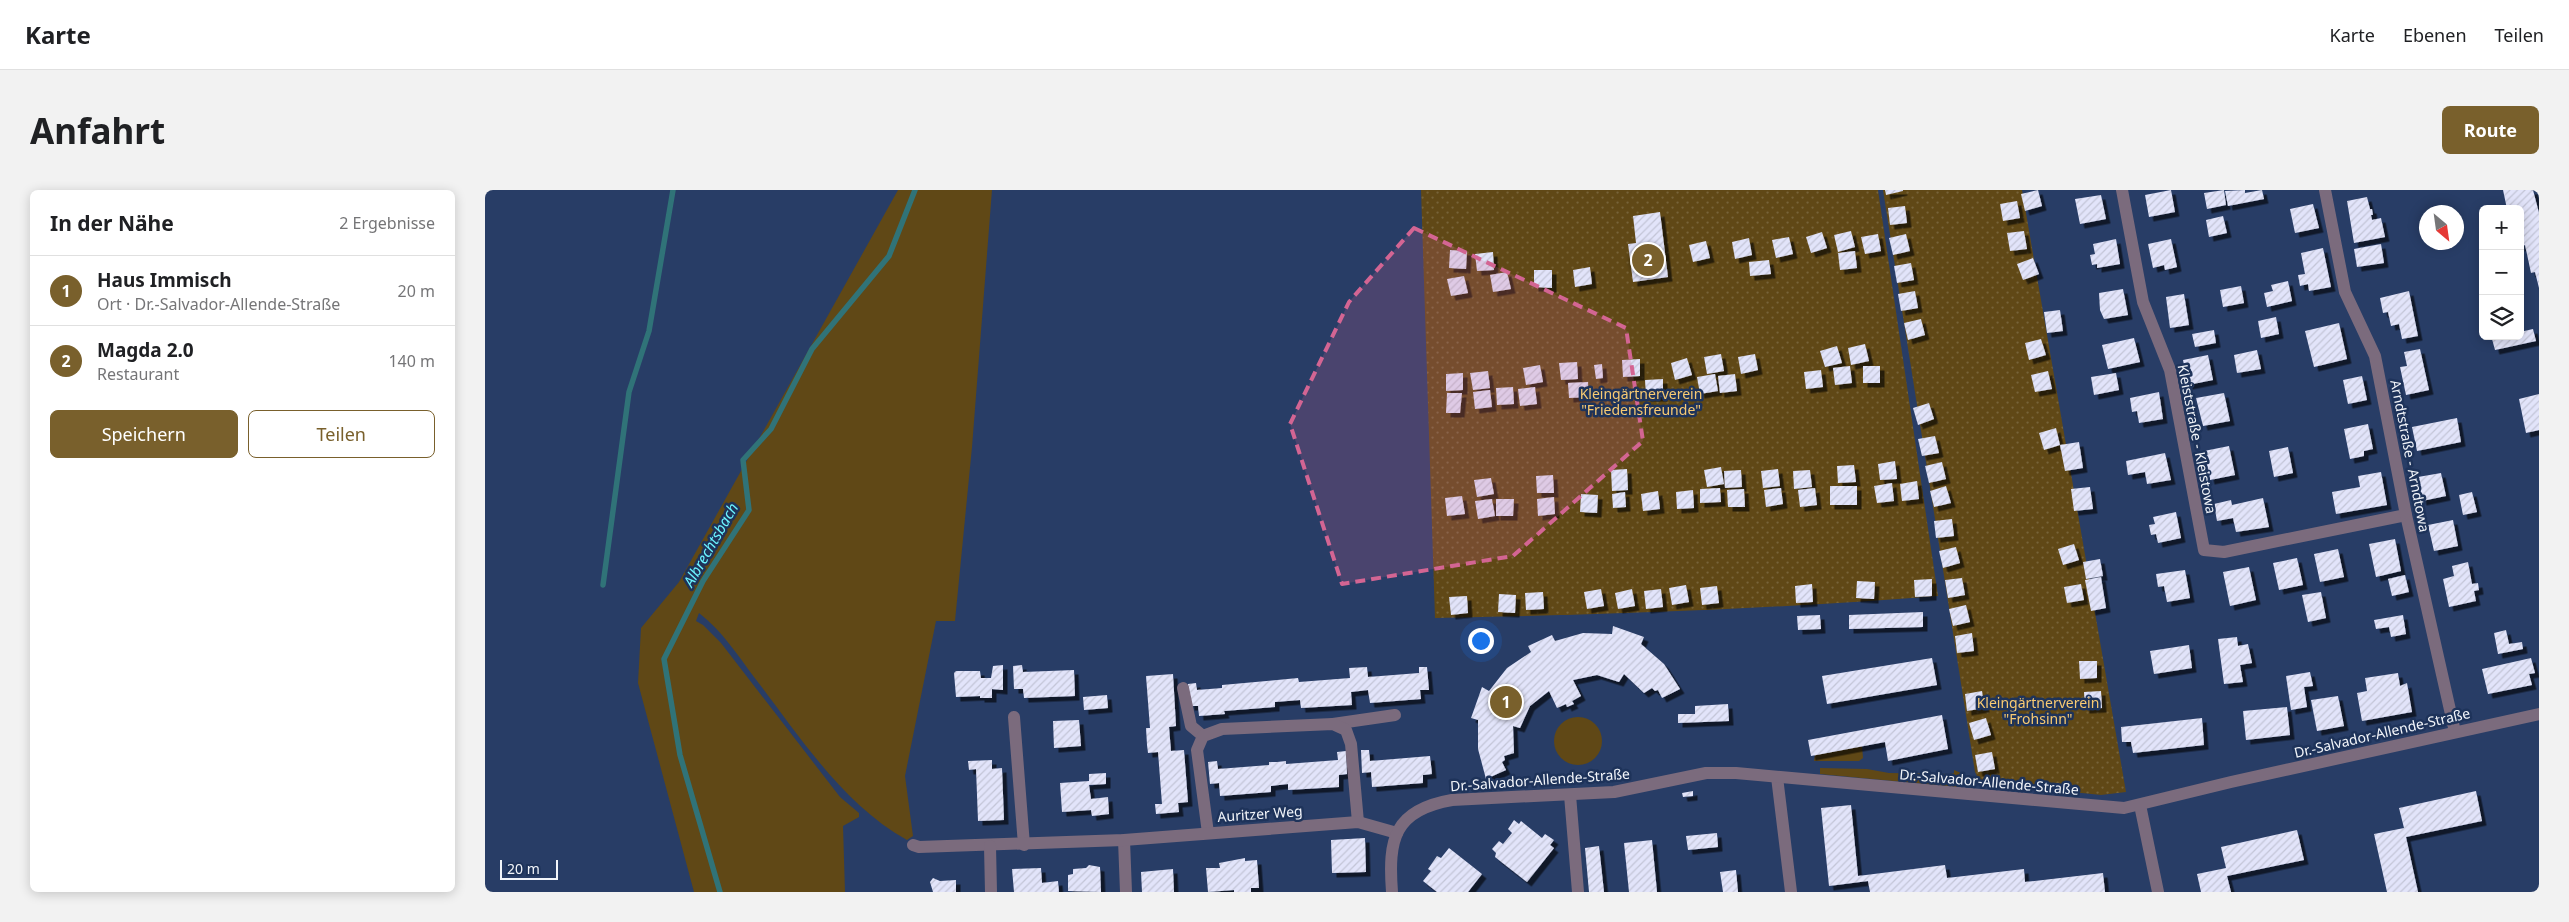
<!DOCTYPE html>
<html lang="de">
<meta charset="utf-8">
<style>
body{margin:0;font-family:"Noto Sans",sans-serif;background:#f2f2f2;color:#202124}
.controls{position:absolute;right:15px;top:15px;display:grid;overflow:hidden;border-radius:8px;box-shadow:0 2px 12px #0003}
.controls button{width:45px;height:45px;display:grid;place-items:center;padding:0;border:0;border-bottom:1px solid #e0e0e0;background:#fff;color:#202124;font:25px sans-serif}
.compass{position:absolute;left:1934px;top:15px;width:45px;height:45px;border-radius:50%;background:#fff;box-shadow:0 2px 12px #0003;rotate:151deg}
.scale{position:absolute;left:15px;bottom:12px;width:58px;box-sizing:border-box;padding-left:5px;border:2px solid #f2f5fa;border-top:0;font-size:14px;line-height:18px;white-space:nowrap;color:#f2f5fa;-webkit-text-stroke:4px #1e335a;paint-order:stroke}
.you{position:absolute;left:995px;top:450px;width:18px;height:18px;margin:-12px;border:4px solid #fff;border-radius:50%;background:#1a73e8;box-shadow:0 0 0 8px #1a73e833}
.badge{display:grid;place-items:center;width:32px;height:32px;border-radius:50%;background:#79602c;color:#fff;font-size:16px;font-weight:700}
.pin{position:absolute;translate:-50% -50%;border:2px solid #fff;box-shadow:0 1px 5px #0006}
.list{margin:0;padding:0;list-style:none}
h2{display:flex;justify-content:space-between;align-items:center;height:65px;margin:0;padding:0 20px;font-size:21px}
h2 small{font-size:16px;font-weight:400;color:#757577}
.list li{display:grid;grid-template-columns:32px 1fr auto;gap:15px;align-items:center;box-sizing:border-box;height:70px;padding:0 20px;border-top:1px solid #e0e0e0}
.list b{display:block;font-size:19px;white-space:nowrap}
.list p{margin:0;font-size:16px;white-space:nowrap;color:#757577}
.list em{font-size:16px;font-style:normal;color:#757577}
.actions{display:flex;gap:10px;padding:15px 20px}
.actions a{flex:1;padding:11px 0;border:1px solid #79602c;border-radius:8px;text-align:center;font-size:18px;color:#79602c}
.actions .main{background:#79602c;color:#fff}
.icon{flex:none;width:28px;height:28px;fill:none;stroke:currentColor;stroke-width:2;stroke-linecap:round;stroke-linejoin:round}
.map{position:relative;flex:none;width:2054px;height:702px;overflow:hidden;border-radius:8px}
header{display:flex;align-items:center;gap:30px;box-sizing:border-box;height:70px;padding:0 25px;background:#fff;border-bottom:1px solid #e0e0e0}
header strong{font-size:24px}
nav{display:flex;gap:28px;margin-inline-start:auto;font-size:18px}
.intro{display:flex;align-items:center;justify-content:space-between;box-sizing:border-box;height:120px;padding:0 30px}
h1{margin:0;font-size:35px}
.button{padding:12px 22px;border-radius:8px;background:#79602c;color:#fff;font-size:18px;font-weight:700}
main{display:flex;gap:30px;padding:0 30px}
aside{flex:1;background:#fff;border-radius:8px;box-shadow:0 2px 12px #0003}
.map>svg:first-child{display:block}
</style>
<header>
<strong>Karte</strong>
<nav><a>Karte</a><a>Ebenen</a><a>Teilen</a></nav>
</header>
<div class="intro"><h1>Anfahrt</h1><a class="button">Route</a></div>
<main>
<aside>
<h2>In der Nähe<small>2 Ergebnisse</small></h2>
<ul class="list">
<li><span class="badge">1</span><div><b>Haus Immisch</b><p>Ort · Dr.-Salvador-Allende-Straße</p></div><em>20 m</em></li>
<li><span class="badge">2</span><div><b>Magda 2.0</b><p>Restaurant</p></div><em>140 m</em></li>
</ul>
<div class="actions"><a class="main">Speichern</a><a>Teilen</a></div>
</aside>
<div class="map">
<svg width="2054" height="702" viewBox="0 0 2054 702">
<defs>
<pattern id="garden-dots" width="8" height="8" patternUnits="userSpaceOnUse" patternTransform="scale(1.25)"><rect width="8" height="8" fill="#604816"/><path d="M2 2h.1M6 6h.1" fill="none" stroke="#776339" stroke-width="1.8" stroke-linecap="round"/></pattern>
<pattern id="building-hatch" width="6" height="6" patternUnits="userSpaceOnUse" patternTransform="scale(1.25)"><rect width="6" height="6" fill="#e2e4fa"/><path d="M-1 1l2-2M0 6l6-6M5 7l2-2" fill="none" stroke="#c3c5d7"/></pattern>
<filter id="shadow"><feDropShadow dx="4.5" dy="4.5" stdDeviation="0" flood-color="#0009"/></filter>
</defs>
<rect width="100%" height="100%" fill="#283d66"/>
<g fill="#604816">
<path d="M413 0H507L487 257 470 431H451L420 586 428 646 422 650C357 614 314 545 269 487 252 464 237 441 214 423L211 431 218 435 236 453 355 607 374 623V627L358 636 360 702H209L153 493 156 438 194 392Z"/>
<circle cx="1093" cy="551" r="24"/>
<polygon points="1377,556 1378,568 1374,571 1329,571 1330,565"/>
<polygon points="1335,578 1382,579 1404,583 1466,584 1469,583 1469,580 1476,583 1477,592 1471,597 1335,584"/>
</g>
<g fill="url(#garden-dots)">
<path d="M936 0H1393L1453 406C1285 419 1118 425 950 428Z"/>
<polygon points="1398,0 1537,0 1641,602 1616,605 1502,593 1493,588 1490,582"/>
</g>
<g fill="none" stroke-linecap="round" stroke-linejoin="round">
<g stroke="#307378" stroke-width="5.5">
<polyline points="118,395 144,202 164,141 188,0"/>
<polyline points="235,702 195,565 179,469 218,391 264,320 258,270 286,239 327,159 404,66 430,0"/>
</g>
</g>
<g fill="url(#building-hatch)" filter="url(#shadow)">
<polygon points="1400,0 1418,0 1418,1 1401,5"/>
<polygon points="1553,0 1557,16 1540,21 1536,4"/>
<polygon points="1686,0 1690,22 1664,27 1660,5"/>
<polygon points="1739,0 1741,15 1722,19 1719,3"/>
<polygon points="1760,0 1760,3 1777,0 1779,9 1743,16 1740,1"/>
<polygon points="2018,0 2048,0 2054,23 2054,98 2050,82 2046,83 2040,55 2035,57 2035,19 2022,19"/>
<polygon points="1616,5 1621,29 1595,34 1590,9"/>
<polygon points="1882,7 1885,19 1887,19 1888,25 1886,25 1887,30 1896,28 1900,47 1869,53 1862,11"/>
<polygon points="1532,11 1535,28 1518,31 1515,14"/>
<polygon points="1828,14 1834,38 1810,43 1805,19"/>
<polygon points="1420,16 1422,33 1405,35 1403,18"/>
<polygon points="1175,22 1183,87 1148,92 1143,54 1151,53 1148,26"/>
<polygon points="1738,26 1742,43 1724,47 1721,30"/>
<polygon points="1366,41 1370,57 1353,62 1349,45"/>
<polygon points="1539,41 1542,59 1525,61 1522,43"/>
<polygon points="1337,42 1342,58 1326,63 1321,47"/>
<polygon points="1393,44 1396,61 1380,64 1376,47"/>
<polygon points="1421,44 1425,61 1408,65 1404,48"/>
<polygon points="1304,47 1308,64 1291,68 1287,50"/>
<polygon points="1264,48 1267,65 1250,69 1247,52"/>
<polygon points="1631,49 1635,74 1612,78 1612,74 1607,75 1605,65 1610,64 1608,54"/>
<polygon points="1686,49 1692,77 1680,80 1679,75 1668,78 1663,54"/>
<polygon points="1221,51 1225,68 1208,72 1204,55"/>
<polygon points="1896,54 1899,73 1872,77 1869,59"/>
<polygon points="1838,58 1846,97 1824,101 1823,94 1815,96 1813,85 1820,84 1816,63"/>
<polygon points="965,60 982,61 981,79 964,78"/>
<polygon points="1370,61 1372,78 1355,80 1353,63"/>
<polygon points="1008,62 1009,80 992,81 990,64"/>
<polygon points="1548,68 1554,84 1538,90 1532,74"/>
<polygon points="1284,70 1286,84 1265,86 1264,72"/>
<polygon points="1426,73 1429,90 1412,93 1409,76"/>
<polygon points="1105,77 1107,94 1090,97 1088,80"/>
<polygon points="1049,80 1067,80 1067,98 1049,97"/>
<polygon points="1022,82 1026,99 1008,102 1005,85"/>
<polygon points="979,86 983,103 966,106 962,89"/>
<polygon points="1803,91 1807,111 1782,117 1779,103 1788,101 1786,95"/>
<polygon points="1756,96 1759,113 1738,117 1735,100"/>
<polygon points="1638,99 1643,125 1619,129 1615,120 1614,103"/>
<polygon points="1430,101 1433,118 1416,121 1413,104"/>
<polygon points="1924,101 1933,146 1917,149 1914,134 1906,136 1903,122 1898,123 1895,108"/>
<polygon points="1699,104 1704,135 1685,138 1681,107"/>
<polygon points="1575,120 1578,141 1562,143 1559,122"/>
<polygon points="1791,127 1794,144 1776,148 1773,131"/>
<polygon points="1436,129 1440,145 1423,150 1419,133"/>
<polygon points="1854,133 1862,169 1829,177 1820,141"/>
<polygon points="2048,139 2051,151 2010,160 2007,149 2035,146 2035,142"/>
<polygon points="1729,140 1731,153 1710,157 1707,144"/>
<polygon points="1649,148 1655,172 1623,179 1617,155"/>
<polygon points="1556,149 1561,165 1544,170 1540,153"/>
<polygon points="1380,154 1384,171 1366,175 1363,158"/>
<polygon points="1352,156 1357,173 1340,177 1335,161"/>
<polygon points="1935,159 1944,200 1921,205 1915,177 1922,176 1919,162"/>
<polygon points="1772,160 1776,179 1752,183 1749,165"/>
<polygon points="1236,164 1239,181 1222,184 1219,167"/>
<polygon points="1270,164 1273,180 1256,184 1253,167"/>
<polygon points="1723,165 1728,190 1703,195 1698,170"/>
<polygon points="1202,168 1207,185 1190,190 1186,173"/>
<polygon points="1155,169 1155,186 1138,187 1137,170"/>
<polygon points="1092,172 1093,189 1076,190 1074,173"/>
<polygon points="1117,174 1118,188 1111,189 1109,175"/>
<polygon points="1055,175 1058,192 1041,195 1038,178"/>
<polygon points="1365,176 1367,193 1350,195 1348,178"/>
<rect x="1378" y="176" width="17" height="17"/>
<polygon points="1336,180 1338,197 1321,199 1319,182"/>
<polygon points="1003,181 1005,198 988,200 985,183"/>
<polygon points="1563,181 1567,199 1550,202 1546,185"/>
<polygon points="978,183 978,200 961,201 961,184"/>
<polygon points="1631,183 1634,200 1609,205 1606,187"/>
<polygon points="1230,184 1233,201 1215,204 1212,187"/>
<polygon points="1250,184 1252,201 1235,203 1233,186"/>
<polygon points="1877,186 1882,210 1863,214 1858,190"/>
<polygon points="1178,189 1178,207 1161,207 1160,190"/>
<polygon points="1103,192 1104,207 1084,208 1083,193"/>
<polygon points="1028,197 1029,214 1012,215 1011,198"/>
<polygon points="1050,197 1052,214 1035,216 1033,199"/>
<polygon points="1005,200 1007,217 990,219 988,202"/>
<polygon points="1674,202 1678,229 1654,233 1652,221 1647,222 1645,208"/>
<polygon points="962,203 977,203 975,223 961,223"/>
<polygon points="1739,203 1745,231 1718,236 1711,208"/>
<polygon points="2054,204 2054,240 2041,243 2034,209"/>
<polygon points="1444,213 1449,229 1433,235 1428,218"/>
<polygon points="1972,228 1976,252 1932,261 1927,237"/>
<polygon points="1883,234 1888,259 1879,261 1879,266 1865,269 1859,239"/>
<polygon points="1571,238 1575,255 1559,260 1554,243"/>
<polygon points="1450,246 1454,263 1437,266 1433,249"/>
<polygon points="1594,252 1598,278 1580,281 1575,255"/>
<polygon points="1744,256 1750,285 1725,290 1719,261"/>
<polygon points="1803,257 1808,283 1789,287 1784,261"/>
<polygon points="1680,263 1686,290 1662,294 1660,282 1643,285 1641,271"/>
<polygon points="1410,271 1412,289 1395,290 1393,274"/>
<polygon points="1457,272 1461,289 1444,293 1440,276"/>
<polygon points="1369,275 1371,292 1353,293 1352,276"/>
<polygon points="1236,277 1239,294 1222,297 1219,280"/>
<polygon points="1142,279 1143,300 1127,301 1126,280"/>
<polygon points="1293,279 1295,296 1278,298 1276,281"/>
<polygon points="1256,280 1257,297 1240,298 1239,281"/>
<polygon points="1325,280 1327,297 1309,299 1308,281"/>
<polygon points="1896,282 1902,315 1851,324 1847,302 1875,297 1873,286"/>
<polygon points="1956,283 1961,306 1937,311 1933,287"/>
<polygon points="1068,285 1069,303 1052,303 1051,286"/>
<polygon points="1006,288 1009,304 992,307 989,290"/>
<polygon points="1432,291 1434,309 1417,311 1415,294"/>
<polygon points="1407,293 1409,311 1392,313 1389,296"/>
<rect x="1345" y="296" width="27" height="19"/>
<polygon points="1461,296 1466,313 1449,317 1445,301"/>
<polygon points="1605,297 1608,319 1589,321 1586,299"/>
<polygon points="1235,298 1236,312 1215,313 1215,299"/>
<polygon points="1296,298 1298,314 1281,317 1279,300"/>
<polygon points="1330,298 1332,315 1315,317 1313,300"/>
<polygon points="1259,299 1260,317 1243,317 1242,300"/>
<polygon points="1208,300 1209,318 1192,319 1191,302"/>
<polygon points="1173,301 1175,319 1158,321 1156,304"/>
<polygon points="1140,302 1141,317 1128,318 1127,304"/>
<polygon points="1987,302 1992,322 1978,325 1974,305"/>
<polygon points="1096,304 1113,305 1112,323 1095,322"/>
<polygon points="977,306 980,324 962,326 960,308"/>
<polygon points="1069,307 1070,324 1053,326 1052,309"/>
<polygon points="1778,308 1784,337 1751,342 1748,328 1732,331 1729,314 1746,310 1747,315"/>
<polygon points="1007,309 1010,326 993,329 990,311"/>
<polygon points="1011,309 1029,309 1028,326 1011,326"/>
<polygon points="1691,322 1696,348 1673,353 1671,344 1666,345 1664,335 1670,334 1668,327"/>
<polygon points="1467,329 1469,346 1451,348 1449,331"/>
<polygon points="1968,330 1973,356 1949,361 1943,335"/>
<polygon points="1910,349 1916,381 1891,387 1884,354"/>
<polygon points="1589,354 1594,370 1578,375 1573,359"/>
<polygon points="1471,357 1475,373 1458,378 1454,361"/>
<polygon points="1853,359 1859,387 1835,392 1829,364"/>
<polygon points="1812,368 1818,395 1794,400 1788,373"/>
<polygon points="1615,369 1618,386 1601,389 1598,372"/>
<polygon points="1983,372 1987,394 1993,393 1994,400 1989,401 1991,411 1964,417 1958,389 1969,386 1967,376"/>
<polygon points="1764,377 1771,410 1745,416 1738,382"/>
<polygon points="1700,380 1705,408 1682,412 1679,396 1673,397 1671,384"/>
<polygon points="1920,385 1924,402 1907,406 1903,389"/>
<polygon points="1616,387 1621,418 1606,421 1600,390"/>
<polygon points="1477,388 1480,405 1463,408 1460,390"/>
<polygon points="1447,389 1447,406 1430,407 1429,390"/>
<polygon points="1372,391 1390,392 1389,409 1371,408"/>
<polygon points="1327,394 1328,412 1311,413 1310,396"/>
<polygon points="1596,394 1599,410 1582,413 1579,397"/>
<polygon points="1201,395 1204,412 1187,415 1184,398"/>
<polygon points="1232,396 1234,413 1217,415 1215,398"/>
<polygon points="1116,399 1119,416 1102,419 1099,402"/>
<polygon points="1147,399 1150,416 1133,419 1130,403"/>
<polygon points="1176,399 1178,417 1161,419 1159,401"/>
<polygon points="1058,402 1059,419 1041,420 1040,403"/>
<polygon points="1836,402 1841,428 1823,432 1817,405"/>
<polygon points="1014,404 1031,405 1030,423 1013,422"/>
<polygon points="982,406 983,423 966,425 964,407"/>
<polygon points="1481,415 1485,432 1468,436 1464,419"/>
<polygon points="1438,422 1438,437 1364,439 1364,425"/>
<polygon points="1335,425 1336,439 1313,440 1312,426"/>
<polygon points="1918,425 1921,444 1906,447 1904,437 1891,439 1889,430"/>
<polygon points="1128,436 1159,447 1156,454 1179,474 1195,499 1177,508 1173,500 1170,501 1167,498 1159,503 1139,484 1134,492 1112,485 1088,490 1096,506 1087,511 1089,514 1082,517 1081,514 1072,518 1064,501 1045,516 1035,538 1028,536 1029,563 1019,566 1020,570 1017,572 1021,580 1001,589 993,559 993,530 986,528 997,497 1004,501 1022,478 1046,462 1043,456 1067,445 1070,451 1098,443 1127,444"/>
<polygon points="2021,440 2024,454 2037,452 2038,459 2013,464 2009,443"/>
<polygon points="1487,443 1489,461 1472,463 1470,446"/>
<polygon points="1752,447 1753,456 1763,454 1767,473 1755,475 1758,492 1739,494 1733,449"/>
<polygon points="1704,455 1707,478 1669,484 1665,461"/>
<polygon points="1447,468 1452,495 1342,514 1337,486"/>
<polygon points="2046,468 2050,483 2044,484 2047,495 2003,504 1997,479"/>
<polygon points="1594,471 1612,471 1612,488 1595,489"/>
<polygon points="518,475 518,500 507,499 507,508 495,508 495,506 471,507 469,483 471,481 495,481 496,488 506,488 508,476"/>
<polygon points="537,475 538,482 589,480 590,506 539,508 538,499 529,499 528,476"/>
<polygon points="882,477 883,487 934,483 934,477 942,477 944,500 935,500 936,509 885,513 883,500 866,502 867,515 816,518 815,510 790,512 790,517 739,521 740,524 714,526 713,516 705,516 703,494 711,493 712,500 737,498 737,495 813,488 814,492 865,488 864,478"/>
<polygon points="1825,482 1828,496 1819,497 1822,517 1806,520 1801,486"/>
<polygon points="1913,483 1915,496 1922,493 1927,522 1877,531 1872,503 1882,501 1880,488"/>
<polygon points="688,484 691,536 684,537 686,561 699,560 703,612 693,613 694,622 671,624 670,614 677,614 673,562 663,563 662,555 661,538 665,538 661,486"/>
<polygon points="1497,501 1500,518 1482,521 1480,504"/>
<polygon points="1616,501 1617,518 1600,519 1599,502"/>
<polygon points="622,505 623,518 599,520 598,507"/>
<polygon points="1853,506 1859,536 1832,541 1826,510"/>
<polygon points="1243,514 1244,531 1193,533 1193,524 1210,524 1210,516"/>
<polygon points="1802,517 1805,545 1761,550 1758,521"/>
<polygon points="1457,525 1463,559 1403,571 1400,552 1326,566 1323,550"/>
<polygon points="1501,528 1506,545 1489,550 1484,533"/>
<polygon points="1717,528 1719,555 1648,563 1646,552 1637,552 1636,537"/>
<polygon points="594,530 596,556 569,558 568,531"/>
<polygon points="876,560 884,560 885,571 945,566 947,584 938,585 938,593 887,597 886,582 877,583"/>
<polygon points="861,561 862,584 854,585 854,597 803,600 803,594 794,595 786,596 786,602 735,606 734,593 725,594 723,572 732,571 733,579 784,575 784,572 792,572 801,571 801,574 853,570 852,562"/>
<polygon points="1507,562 1510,579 1493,582 1490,565"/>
<polygon points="507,570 507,579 517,578 519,630 493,631 491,579 484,580 483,571"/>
<polygon points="621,583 621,594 604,595 606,609 623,607 624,624 607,626 606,620 577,622 575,593 604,591 604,584"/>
<polygon points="1208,601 1208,606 1198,607 1197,603"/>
<polygon points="1991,601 1997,631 1921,647 1933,702 1902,702 1889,644 1919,638 1914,618"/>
<polygon points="1366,615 1373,686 1460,675 1462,688 1539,679 1540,692 1618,683 1620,702 1385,702 1383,691 1344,696 1336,618"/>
<polygon points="1029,630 1034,634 1036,631 1057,648 1060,644 1069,650 1065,655 1069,658 1042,692 1010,667 1011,663 1007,659 1014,651 1018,654 1027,643 1023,639"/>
<polygon points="1812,640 1819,670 1742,686 1746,702 1716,702 1712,684 1741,678 1736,657"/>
<polygon points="1232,643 1233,657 1203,660 1201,646"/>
<polygon points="880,648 881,682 847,683 846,650"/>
<polygon points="1167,650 1172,702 1144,702 1139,653"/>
<polygon points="1114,656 1119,702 1104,702 1100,658"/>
<polygon points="964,658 997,684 983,702 952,702 938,691 946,681 943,679 952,666 956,668"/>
<polygon points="760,668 760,671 772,670 774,698 766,698 766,702 749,702 749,700 723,702 721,678 735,678 734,673"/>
<polygon points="604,675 615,677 616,702 583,701 583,685 588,684 588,679 601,678"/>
<polygon points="556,678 557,693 573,691 574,702 529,702 527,679"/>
<polygon points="688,679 689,702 657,702 656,682"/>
<polygon points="1251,680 1253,702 1238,702 1235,682"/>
<polygon points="448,688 455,691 471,690 471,702 448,702 445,692"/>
</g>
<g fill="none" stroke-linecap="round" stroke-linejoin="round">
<g stroke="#7b6b7d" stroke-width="12">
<polyline points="1637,0 1658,112 1685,180 1719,360 1739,362 1921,325"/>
<polyline points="1840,0 1860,102 1890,166 1921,325 1970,542"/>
<polyline points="698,498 706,536 718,546"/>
<polyline points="529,527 539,655"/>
<polyline points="848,534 910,525"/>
<polyline points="1292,587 1306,702"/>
<polyline points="1085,605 1093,702"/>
<polyline points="1655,615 1673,702"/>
<polyline points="723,643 712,560 718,546 737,539 848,534 861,540 866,554 873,632"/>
<polyline points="639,650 641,702"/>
<polyline points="428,655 434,657 639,650 873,632 912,643"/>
<polyline points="505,656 506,702"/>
<path d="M907 702C903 649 909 620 967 610L1129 602 1221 583H1251L1639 618 1746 592 2054 524"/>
</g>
</g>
<path fill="#d36593" fill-opacity="0.2" stroke="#d36593" stroke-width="4" stroke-dasharray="10 6" stroke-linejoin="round" d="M929 38 1141 138 1158 251 1028 366 857 394 805 234 864 112Z"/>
<g text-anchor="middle" stroke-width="5" stroke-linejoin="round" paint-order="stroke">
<g font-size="14" fill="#f8ca72" stroke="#1e335a">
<text x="1156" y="209">Kleingärtnerverein<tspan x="1156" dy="16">"Friedensfreunde"</tspan></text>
<text x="1553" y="518">Kleingärtnerverein<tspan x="1553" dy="16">"Frohsinn"</tspan></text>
</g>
<g font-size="14" fill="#f2f5fa" stroke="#1e335a">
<text transform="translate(1712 249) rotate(79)" y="5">Kleiststraße - Kleistowa</text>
<text transform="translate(1925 266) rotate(79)" y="5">Arndtstraße - Arndtowa</text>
<text transform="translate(1897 543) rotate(-13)" y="5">Dr.-Salvador-Allende-Straße</text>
<text transform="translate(1055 590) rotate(-4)" y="5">Dr.-Salvador-Allende-Straße</text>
<text transform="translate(1504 592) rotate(5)" y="5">Dr.-Salvador-Allende-Straße</text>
<text transform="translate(775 624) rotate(-4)" y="5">Auritzer Weg</text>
</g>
<g font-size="15" font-style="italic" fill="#6cf4ff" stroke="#1e335a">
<text transform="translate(226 355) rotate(-60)" y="5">Albrechtsbach</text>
</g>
</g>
</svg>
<div class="controls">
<button>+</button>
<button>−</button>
<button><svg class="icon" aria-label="layers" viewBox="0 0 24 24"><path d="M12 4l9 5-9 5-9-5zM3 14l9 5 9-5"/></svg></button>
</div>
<svg class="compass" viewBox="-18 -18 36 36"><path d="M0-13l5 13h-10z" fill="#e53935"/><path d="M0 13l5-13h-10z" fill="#757577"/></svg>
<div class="scale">20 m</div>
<div class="you"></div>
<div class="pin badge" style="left:1021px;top:512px">1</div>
<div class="pin badge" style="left:1163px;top:70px">2</div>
</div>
</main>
